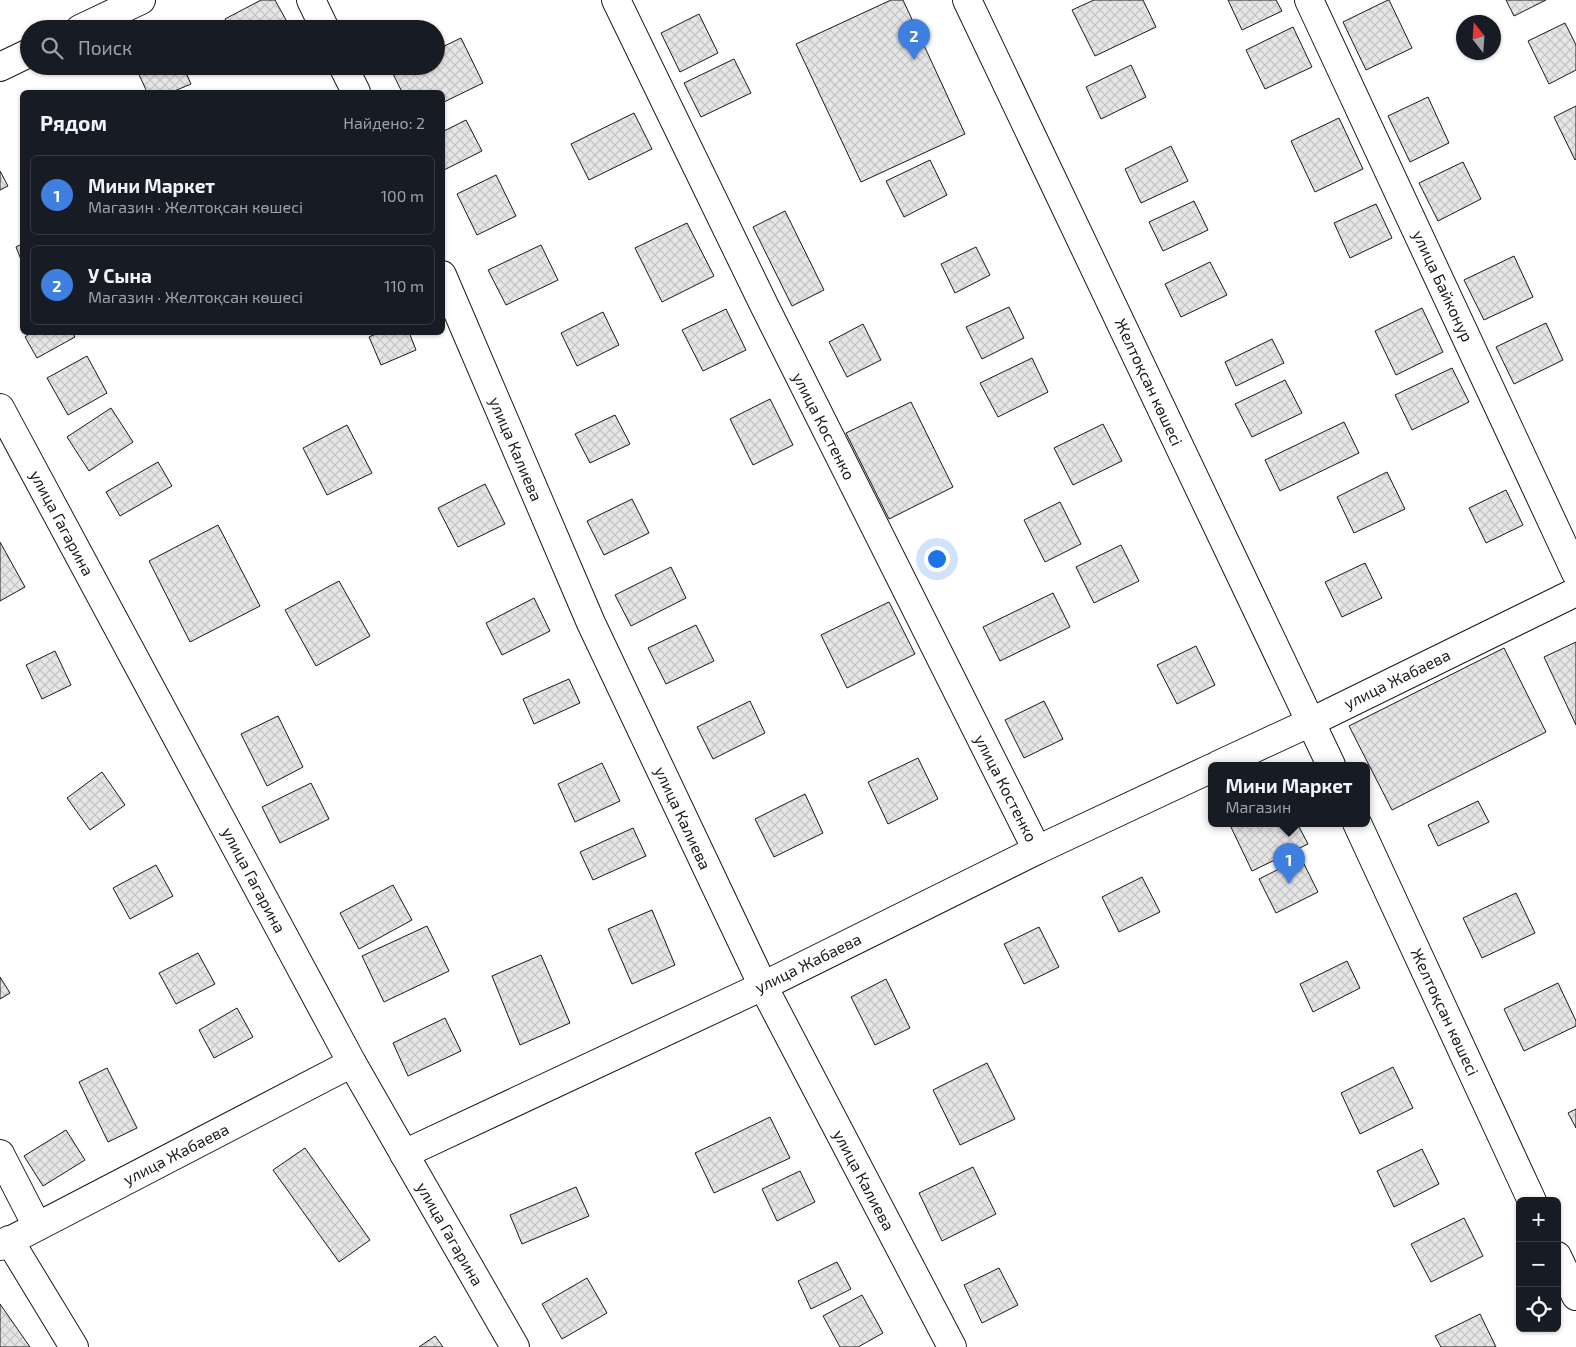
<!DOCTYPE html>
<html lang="ru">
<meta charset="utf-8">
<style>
body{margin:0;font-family:"Exo 2",sans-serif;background:#20242c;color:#f1f3f6}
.controls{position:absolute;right:15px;bottom:15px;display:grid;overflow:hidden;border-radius:8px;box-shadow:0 1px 4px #0004}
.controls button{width:45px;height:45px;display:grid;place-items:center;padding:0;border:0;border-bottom:1px solid #363941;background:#171b24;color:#f1f3f6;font:25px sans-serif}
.compass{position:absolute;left:1456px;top:15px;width:45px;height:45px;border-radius:50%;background:#171b24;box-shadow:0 1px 4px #0004;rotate:343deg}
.you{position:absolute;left:936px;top:558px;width:18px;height:18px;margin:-12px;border:4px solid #fff;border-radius:50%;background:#1a73e8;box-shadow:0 0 0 8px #1a73e833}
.badge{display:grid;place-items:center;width:32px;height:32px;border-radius:50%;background:#c62828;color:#fff;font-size:16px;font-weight:700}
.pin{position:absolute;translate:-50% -41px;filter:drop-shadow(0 1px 2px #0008)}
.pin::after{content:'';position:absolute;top:26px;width:18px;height:15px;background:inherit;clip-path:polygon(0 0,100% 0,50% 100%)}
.popup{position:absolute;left:1208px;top:762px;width:162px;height:65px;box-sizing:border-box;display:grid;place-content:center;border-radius:8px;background:#171b24;filter:drop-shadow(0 1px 4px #0005);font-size:16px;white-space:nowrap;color:#9ea1a6}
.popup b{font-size:19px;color:#f1f3f6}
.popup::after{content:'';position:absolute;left:50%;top:100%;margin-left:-10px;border:10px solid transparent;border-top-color:#171b24}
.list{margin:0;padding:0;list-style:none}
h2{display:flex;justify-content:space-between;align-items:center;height:65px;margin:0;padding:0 20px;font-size:21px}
h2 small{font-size:16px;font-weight:400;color:#9ea1a6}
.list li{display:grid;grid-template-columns:32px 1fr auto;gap:15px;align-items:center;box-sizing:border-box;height:80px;margin:0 10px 10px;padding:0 10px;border:1px solid #363941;border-radius:8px}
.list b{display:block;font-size:19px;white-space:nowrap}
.list p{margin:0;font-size:16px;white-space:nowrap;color:#9ea1a6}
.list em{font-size:16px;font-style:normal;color:#9ea1a6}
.icon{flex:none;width:28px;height:28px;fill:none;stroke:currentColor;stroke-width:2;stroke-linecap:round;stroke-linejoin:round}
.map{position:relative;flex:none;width:1576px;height:1347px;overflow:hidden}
.search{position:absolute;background:#171b24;box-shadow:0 1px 4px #0004;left:20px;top:20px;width:425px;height:55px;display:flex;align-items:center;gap:12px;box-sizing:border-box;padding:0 18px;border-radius:28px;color:#9ea1a6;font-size:19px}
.panel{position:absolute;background:#171b24;box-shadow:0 1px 4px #0004;left:20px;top:90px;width:425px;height:245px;border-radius:8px}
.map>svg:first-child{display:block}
</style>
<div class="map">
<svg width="1576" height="1347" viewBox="0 0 1576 1347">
<defs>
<pattern id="building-cross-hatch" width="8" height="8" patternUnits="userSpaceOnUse" patternTransform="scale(1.25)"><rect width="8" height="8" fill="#e6e6e6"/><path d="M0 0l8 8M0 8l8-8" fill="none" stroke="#c5c5c5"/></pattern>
</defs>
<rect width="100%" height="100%" fill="#fff"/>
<g fill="url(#building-cross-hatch)" stroke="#1a1a1a">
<polygon points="261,0 275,0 291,29 231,29 225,19"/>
<polygon points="891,0 903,0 965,134 861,182 796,44"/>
<polygon points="1094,0 1143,0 1156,27 1095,56 1072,10"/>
<polygon points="1228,0 1276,0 1282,11 1242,30"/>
<polygon points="1388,0 1389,0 1412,48 1366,70 1343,22"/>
<polygon points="1506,0 1546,0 1514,16"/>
<polygon points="699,14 718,53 680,72 661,33"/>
<polygon points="1565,23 1576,45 1576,70 1549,84 1528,41"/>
<polygon points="1293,27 1312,67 1265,89 1246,50"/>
<polygon points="461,38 483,83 442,103 442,92 402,92 392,72 404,66 436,66 436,50"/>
<polygon points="734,59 751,93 701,117 684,83"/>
<polygon points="1131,65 1146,97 1101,119 1086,87"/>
<polygon points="135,66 183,66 191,84 172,92 147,92"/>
<polygon points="1428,97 1449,143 1410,162 1388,116"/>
<polygon points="1576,106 1576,159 1575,160 1554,117"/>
<polygon points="634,113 652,149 589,180 571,144"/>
<polygon points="1339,118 1363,169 1315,192 1291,141"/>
<polygon points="466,120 482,151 442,171 442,132"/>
<polygon points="1171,146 1188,181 1141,203 1125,169"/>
<polygon points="930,160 947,195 904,217 886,181"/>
<polygon points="1463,162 1481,199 1438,221 1419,183"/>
<polygon points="0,171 8,186 0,190"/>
<polygon points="496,175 516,216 477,235 457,194"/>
<polygon points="1194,201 1208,230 1163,251 1149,222"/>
<polygon points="1376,204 1392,238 1350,258 1334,223"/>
<polygon points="785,211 824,290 792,306 753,227"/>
<polygon points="687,223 714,276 662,302 635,248"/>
<polygon points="22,244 22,262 16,247"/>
<polygon points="541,245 558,280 506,305 488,270"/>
<polygon points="976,247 990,275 955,293 941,264"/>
<polygon points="1514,256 1533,297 1484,320 1464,280"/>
<polygon points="1210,262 1227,295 1181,317 1165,284"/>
<polygon points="1009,307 1024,338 982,359 966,327"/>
<polygon points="1422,308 1443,352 1396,375 1375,331"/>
<polygon points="726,309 746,350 703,371 682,330"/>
<polygon points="603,312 619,345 577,366 561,333"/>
<polygon points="1546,323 1563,360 1514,384 1496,347"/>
<polygon points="863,324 881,360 847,377 829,342"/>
<polygon points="32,332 72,332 75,337 37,358 25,337"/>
<polygon points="380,332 409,332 416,350 381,365 369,337"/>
<polygon points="1272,339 1284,363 1236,386 1225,362"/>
<polygon points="87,356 107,393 68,415 47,378"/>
<polygon points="1032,358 1048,392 998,417 980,383"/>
<polygon points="1452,368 1469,402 1412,430 1395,395"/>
<polygon points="1285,380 1302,413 1252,437 1235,404"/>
<polygon points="770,399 793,445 753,465 730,419"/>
<polygon points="911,402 953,487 889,519 846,433"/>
<polygon points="111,408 133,442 89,471 67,437"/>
<polygon points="615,415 630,444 590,463 575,434"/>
<polygon points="1344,422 1359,453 1280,491 1265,460"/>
<polygon points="1103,424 1122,461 1073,485 1054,448"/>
<polygon points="347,425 372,473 327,495 303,448"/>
<polygon points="158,462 172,486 120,516 106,492"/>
<polygon points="1387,472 1405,509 1354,533 1337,497"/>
<polygon points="485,484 505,524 458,547 438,508"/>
<polygon points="1506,490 1523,525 1486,543 1469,508"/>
<polygon points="632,499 649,533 604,555 587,521"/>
<polygon points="1060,502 1081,544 1045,562 1024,520"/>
<polygon points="218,525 260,606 190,642 149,561"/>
<polygon points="0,542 25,587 0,601"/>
<polygon points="1121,545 1139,581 1094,603 1076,567"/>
<polygon points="1365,563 1382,598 1342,617 1325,582"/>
<polygon points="671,567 686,598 631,626 615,595"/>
<polygon points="339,581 370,636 316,666 285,610"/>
<polygon points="1053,593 1070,627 1000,661 983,627"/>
<polygon points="534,598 550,631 502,655 486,623"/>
<polygon points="889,602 915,654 847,688 821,635"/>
<polygon points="696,625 714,661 666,684 648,648"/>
<polygon points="1576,642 1576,725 1544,657"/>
<polygon points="1196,646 1215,685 1177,704 1157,665"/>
<polygon points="1504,648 1546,732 1392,810 1349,726"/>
<polygon points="55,651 71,685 42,699 26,665"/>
<polygon points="569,679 580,703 534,724 523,699"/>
<polygon points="750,701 765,733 713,759 697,727"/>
<polygon points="1044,701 1063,739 1024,758 1005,720"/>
<polygon points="278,716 303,767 267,786 241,734"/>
<polygon points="918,758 938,799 888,824 868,782"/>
<polygon points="602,763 620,801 575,822 558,784"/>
<polygon points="102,772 125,805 90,830 67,798"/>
<polygon points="311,783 329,819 280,843 262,807"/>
<polygon points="805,794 823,833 774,857 755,819"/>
<polygon points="1478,801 1489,822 1438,846 1428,825"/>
<polygon points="1229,823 1297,823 1308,844 1252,871"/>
<polygon points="633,828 646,856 593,880 580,852"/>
<polygon points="1301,858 1318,892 1276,913 1259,879"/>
<polygon points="156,865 173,896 130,919 113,888"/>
<polygon points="1142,877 1160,912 1119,932 1102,897"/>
<polygon points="393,885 412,920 359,949 340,913"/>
<polygon points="1516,893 1535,933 1482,958 1463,918"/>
<polygon points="652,910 675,965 632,984 608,929"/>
<polygon points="427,926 449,971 384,1002 362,956"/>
<polygon points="1039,927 1059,967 1024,984 1004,944"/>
<polygon points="198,953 215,984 176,1004 159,973"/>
<polygon points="541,955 570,1023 520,1045 492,976"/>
<polygon points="1347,961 1360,988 1313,1012 1300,984"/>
<polygon points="0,977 10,993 0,999"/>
<polygon points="886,979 910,1028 875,1045 851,997"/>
<polygon points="1558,983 1576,1021 1576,1026 1524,1051 1504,1009"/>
<polygon points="237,1008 253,1037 214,1058 199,1030"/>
<polygon points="445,1018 461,1051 408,1076 393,1043"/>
<polygon points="987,1063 1015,1119 960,1145 933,1090"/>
<polygon points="1393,1067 1413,1108 1360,1134 1341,1093"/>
<polygon points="107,1068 137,1128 108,1142 79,1082"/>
<polygon points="1576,1109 1576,1128 1568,1113"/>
<polygon points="770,1117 790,1158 714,1193 695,1153"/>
<polygon points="66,1130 85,1160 43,1186 24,1156"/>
<polygon points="305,1148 370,1240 339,1262 273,1170"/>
<polygon points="1422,1149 1439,1184 1394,1207 1377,1171"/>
<polygon points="973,1167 996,1214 942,1241 919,1193"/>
<polygon points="800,1171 815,1202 777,1221 762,1189"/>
<polygon points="576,1187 589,1216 522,1244 510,1215"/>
<polygon points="1464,1218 1483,1256 1431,1282 1411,1244"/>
<polygon points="837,1262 851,1289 811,1309 798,1281"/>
<polygon points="999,1268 1018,1305 982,1323 964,1285"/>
<polygon points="587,1278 607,1313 562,1339 542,1304"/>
<polygon points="862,1295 883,1333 858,1347 840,1347 823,1316"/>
<polygon points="0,1304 30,1347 0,1347"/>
<polygon points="1480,1314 1496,1347 1441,1347 1435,1336"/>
<polygon points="435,1336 443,1347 419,1347"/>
</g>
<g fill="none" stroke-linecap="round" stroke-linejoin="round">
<defs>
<g id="minor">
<polyline points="311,0 325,29"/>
<polyline points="616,0 764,305 1037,850"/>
<polyline points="1309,0 1576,573"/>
<polyline points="343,66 356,92"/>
<polyline points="442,275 591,623 763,986 952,1347"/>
<polyline points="0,408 352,1063 515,1347"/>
<polyline points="1218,765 1311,722"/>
<polyline points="0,1154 37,1226"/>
<polyline points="404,1154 763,986 1037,850 1212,768"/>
<polyline points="9,1240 74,1347"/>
<polyline points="0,1246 352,1063"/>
</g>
<g id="tertiary">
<polyline points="80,29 141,0"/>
<polyline points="0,67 29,53"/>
<polyline points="1311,722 1576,592"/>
</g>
<g id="secondary">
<polyline points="967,0 1331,765"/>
<polyline points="1357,823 1532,1201"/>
<polyline points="1557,1256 1576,1296"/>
</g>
</defs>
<use href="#minor" stroke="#1a1a1a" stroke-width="30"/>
<use href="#tertiary" stroke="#1a1a1a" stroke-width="30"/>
<use href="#secondary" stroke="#1a1a1a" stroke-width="30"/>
<use href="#minor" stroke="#fff" stroke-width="28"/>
<use href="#tertiary" stroke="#fff" stroke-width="28"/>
<use href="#secondary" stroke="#fff" stroke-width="28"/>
</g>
<g text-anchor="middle" stroke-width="4" stroke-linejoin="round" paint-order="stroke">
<g font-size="16" fill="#1a1a1a" stroke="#fff">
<text transform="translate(1443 286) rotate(65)" y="6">улица Байконур</text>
<text transform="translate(1149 382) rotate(65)" y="6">Желтоқсан көшесі</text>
<text transform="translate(824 426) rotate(63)" y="6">улица Костенко</text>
<text transform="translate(516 449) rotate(67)" y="6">улица Калиева</text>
<text transform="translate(62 523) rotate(62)" y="6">улица Гагарина</text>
<text transform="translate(1397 679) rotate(-26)" y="6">улица Жабаева</text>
<text transform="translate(1006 788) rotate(63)" y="6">улица Костенко</text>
<text transform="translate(683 818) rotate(65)" y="6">улица Калиева</text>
<text transform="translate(254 880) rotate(62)" y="6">улица Гагарина</text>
<text transform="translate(808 963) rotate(-26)" y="6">улица Жабаева</text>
<text transform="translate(1445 1012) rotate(65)" y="6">Желтоқсан көшесі</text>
<text transform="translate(176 1154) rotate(-27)" y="6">улица Жабаева</text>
<text transform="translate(864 1180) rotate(62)" y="6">улица Калиева</text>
<text transform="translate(450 1234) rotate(60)" y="6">улица Гагарина</text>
</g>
</g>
</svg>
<div class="controls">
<button>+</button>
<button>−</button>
<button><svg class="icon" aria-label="locate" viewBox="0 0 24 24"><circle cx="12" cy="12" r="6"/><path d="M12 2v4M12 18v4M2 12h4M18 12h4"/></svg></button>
</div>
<svg class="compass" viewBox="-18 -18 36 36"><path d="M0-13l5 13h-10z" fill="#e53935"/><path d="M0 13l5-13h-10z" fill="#9ea1a6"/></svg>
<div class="you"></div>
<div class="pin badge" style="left:1289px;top:884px;background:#3f7fe0">1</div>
<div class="popup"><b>Мини Маркет</b>Магазин</div>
<div class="pin badge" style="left:914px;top:60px;background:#3f7fe0">2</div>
<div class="search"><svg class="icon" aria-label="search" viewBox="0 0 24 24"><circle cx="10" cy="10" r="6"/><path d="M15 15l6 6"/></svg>Поиск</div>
<section class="panel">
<h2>Рядом<small>Найдено: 2</small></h2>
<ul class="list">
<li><span class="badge" style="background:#3f7fe0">1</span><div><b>Мини Маркет</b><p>Магазин · Желтоқсан көшесі</p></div><em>100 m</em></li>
<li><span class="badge" style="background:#3f7fe0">2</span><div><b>У Сына</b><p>Магазин · Желтоқсан көшесі</p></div><em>110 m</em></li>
</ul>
</section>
</div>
